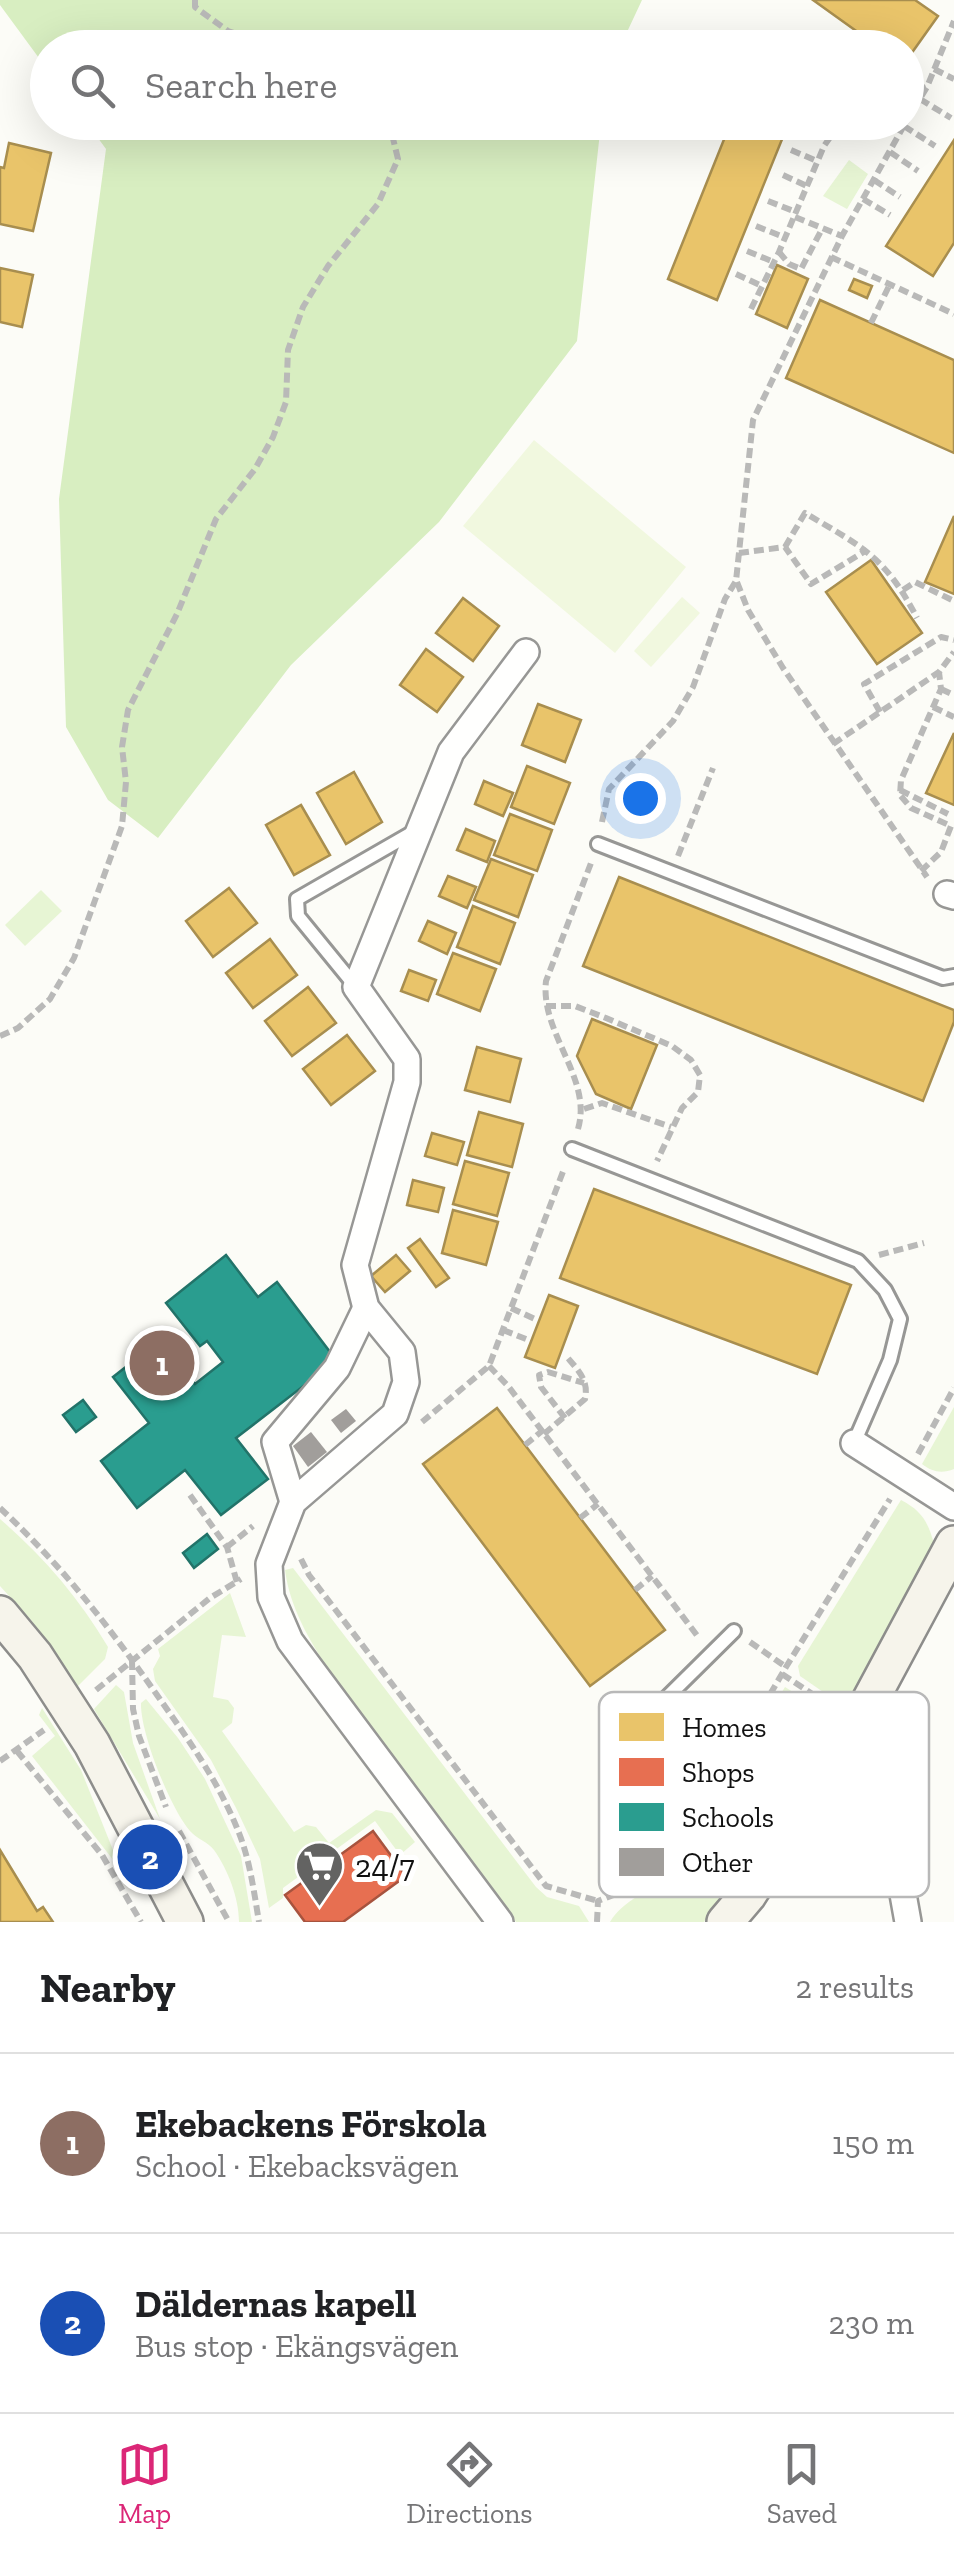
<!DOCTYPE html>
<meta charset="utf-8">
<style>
body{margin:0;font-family:"Zilla Slab",serif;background:#f2f2f2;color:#202124}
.you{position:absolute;left:640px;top:798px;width:35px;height:35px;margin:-25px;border:8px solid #fff;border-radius:50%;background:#1a73e8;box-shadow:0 0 0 15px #1a73e833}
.badge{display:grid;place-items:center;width:65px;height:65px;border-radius:50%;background:#db2777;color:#fff;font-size:32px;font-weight:700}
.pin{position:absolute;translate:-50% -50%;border:5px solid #fff;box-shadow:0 2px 10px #0006}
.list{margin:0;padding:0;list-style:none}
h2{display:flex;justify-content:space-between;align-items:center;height:130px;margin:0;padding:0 40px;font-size:42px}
h2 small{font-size:32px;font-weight:400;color:#757577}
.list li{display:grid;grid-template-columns:65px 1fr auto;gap:30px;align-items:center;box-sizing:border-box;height:180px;padding:0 40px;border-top:2px solid #e0e0e0}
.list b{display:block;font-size:38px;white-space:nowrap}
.list p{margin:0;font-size:32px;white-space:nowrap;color:#757577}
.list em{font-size:32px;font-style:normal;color:#757577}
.icon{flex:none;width:55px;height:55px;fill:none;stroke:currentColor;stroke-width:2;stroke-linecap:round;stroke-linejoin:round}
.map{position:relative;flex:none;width:954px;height:1922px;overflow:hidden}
.search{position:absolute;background:#fff;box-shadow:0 10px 40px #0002;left:30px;right:30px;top:30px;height:110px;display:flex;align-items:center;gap:25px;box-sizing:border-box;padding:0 35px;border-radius:55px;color:#757577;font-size:38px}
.sheet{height:490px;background:#fff}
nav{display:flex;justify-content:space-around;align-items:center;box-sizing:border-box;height:140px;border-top:2px solid #e0e0e0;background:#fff;font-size:28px;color:#757577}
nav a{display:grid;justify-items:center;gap:5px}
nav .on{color:#db2777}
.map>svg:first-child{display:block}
</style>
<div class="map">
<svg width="954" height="1922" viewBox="0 0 954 1922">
<rect width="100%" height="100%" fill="#fcfcf7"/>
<g fill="#e7f5d4">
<polygon points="849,160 868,174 847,209 823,196"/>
<polygon points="41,890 62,911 25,946 5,925"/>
<path d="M954 1407V1469C942 1474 932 1472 922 1464Z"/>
<path d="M901 1500C922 1511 928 1522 934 1544L846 1704 842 1705 800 1676 798 1666Z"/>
<path d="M0 1519C43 1556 79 1598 108 1647L105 1659 78 1686 31 1620 0 1586Z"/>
<path d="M293 1568 536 1887 547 1897 579 1906 589 1922H516L329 1671C309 1639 290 1608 285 1570Z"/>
<polygon points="230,1593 246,1637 222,1635 213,1697 228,1700 234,1708 232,1723 222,1731 294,1832 306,1825 316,1827 329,1843 376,1810 392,1813 415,1842 400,1855 375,1821 283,1888 283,1898 269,1908 260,1859 236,1808 211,1760 155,1681 153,1669 160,1656 158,1649"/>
<polygon points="116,1685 124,1692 133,1743 160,1819 94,1709"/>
<path d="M785 1687 834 1718 798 1781 704 1922H610C623 1900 651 1891 670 1873Z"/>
<path d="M146 1699 178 1738 205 1779 241 1856 252 1922H239C239 1898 228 1870 214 1850 208 1842 197 1839 190 1831 170 1808 140 1732 141 1703Z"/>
<polygon points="42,1708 81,1770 121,1870 32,1756 55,1736 39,1715"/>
</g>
<g fill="#d8eec1">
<polygon points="0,0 642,0 620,47 48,48 47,69 0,5"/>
<polygon points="87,123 601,123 577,341 439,522 291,665 158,838 108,800 66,727 59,499 106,149"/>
</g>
<g fill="#f1f8df">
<polygon points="534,440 686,567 615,653 463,526"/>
<polygon points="682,597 700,613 651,667 634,651"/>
</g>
<g fill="#e9c46a" stroke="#a88e4f" stroke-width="2.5">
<polygon points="813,0 915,0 938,16 906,61 906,48 880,48"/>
<polygon points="731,122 789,122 717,300 668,279"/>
<polygon points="954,140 954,243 933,276 886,246"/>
<polygon points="9,143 51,153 33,231 0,224 0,167 4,168"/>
<polygon points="777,265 808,279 787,328 756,314"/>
<polygon points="0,268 33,275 22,327 0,322"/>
<polygon points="854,279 872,286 867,298 849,290"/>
<polygon points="820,300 954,360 954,453 786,378"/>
<polygon points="954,516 954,594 925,582"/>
<polygon points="871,560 922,633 877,664 826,592"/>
<polygon points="463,598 499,626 473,661 436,633"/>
<polygon points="426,649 463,677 437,712 400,685"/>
<polygon points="538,704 581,720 565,762 522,745"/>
<polygon points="954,733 954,805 926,793"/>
<polygon points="527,766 570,783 554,824 511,807"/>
<polygon points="354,772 382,822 346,844 317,793"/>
<polygon points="484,781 513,793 503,816 475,804"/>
<polygon points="301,805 330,855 294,875 266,825"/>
<polygon points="510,814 552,830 537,871 494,855"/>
<polygon points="466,829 495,841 487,862 457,850"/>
<polygon points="491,859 533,875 518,917 474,900"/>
<polygon points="448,876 476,887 467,908 439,896"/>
<polygon points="619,877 954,1010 954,1022 923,1101 583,966"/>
<polygon points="229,888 257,923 213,957 186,921"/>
<polygon points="473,906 515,923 500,964 457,947"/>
<polygon points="428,921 456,933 447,954 419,941"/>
<polygon points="270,939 297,975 253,1008 226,973"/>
<polygon points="453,953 496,969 480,1011 437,994"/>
<polygon points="409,970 436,980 428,1001 401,991"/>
<polygon points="308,987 336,1023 292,1056 265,1021"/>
<polygon points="592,1019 657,1045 631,1109 596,1094 577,1056"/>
<polygon points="347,1035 375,1071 331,1105 303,1069"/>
<polygon points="477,1047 521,1059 510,1102 465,1090"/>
<polygon points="479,1112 523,1124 512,1167 467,1155"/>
<polygon points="432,1133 464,1142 457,1165 425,1156"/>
<polygon points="465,1161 509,1173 497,1216 453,1204"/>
<polygon points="413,1180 444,1188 438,1212 407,1205"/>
<polygon points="594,1189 851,1285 817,1374 560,1278"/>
<polygon points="453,1210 498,1222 486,1265 442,1253"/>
<polygon points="420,1239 449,1278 436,1287 408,1248"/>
<polygon points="396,1255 410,1271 385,1292 371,1276"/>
<polygon points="549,1295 578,1306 555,1368 525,1357"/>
<polygon points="497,1408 665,1630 590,1686 423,1464"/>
<polygon points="0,1850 37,1911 43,1907 53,1922 0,1922"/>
</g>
<polygon fill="#e76f51" stroke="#a7533e" stroke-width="2.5" points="373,1831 406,1876 343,1922 305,1922 285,1895"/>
<g fill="#2a9d8f" stroke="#227369" stroke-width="2.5">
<polygon points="226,1255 258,1297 277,1282 330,1352 319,1374 236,1438 268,1479 221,1515 185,1470 137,1508 101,1461 149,1423 113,1377 160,1340 195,1384 223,1362 207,1341 200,1346 166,1303"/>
<polygon points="83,1400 96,1417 76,1432 63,1415"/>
<polygon points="207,1534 218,1549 194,1568 183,1553"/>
</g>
<g fill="#a19e9b">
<polygon points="346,1409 356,1421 341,1433 331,1420"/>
<polygon points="311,1432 327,1452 308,1467 293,1446"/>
</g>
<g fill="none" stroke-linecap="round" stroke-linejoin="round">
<defs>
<g id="lane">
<polyline points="598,844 943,978 954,976"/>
<polyline points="356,987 298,916 297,899 417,830"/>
<polyline points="572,1149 858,1261 885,1290 900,1319 890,1360 854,1443"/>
<polyline points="647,1717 734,1631"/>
</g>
<g id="street">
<polyline points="947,894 954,896"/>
<polyline points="854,1443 954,1507"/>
<polyline points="293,1502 275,1442 337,1368 366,1308"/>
<polyline points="828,1767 887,1805 908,1922"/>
<polyline points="500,1922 290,1641 271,1597 269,1564 293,1502 395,1414 406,1382 402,1352 366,1308 355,1265 407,1082 407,1059 356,987 451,752 526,652"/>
</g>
<g id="secondary">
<polyline points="0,1614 35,1656 92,1744 185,1922"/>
<polyline points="725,1922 748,1895 858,1723 954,1544"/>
</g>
</defs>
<use href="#lane" stroke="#979795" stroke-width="18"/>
<use href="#street" stroke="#979795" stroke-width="30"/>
<use href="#secondary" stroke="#8d8d8b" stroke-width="40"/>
<g stroke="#b9b9b8" stroke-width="6" stroke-dasharray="10 5" stroke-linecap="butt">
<polyline points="195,0 195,7 228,31 277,48"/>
<polyline points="934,69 954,79"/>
<polyline points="906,95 926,87"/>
<polyline points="920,99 951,118"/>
<polyline points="906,122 927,87 954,21"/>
<polyline points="904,126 935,146"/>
<polyline points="801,127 829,139"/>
<polyline points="791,150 817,161"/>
<polyline points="890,152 918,171"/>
<polyline points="783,175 807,186"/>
<polyline points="874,180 900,197"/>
<polyline points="863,199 890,215"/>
<polyline points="768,201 796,212"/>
<polyline points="795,217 842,236"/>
<polyline points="756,226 786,238"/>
<polyline points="747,251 774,262"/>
<polyline points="779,252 789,264 801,269 822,229"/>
<polyline points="831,257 954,314"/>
<polyline points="736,274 762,286"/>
<polyline points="751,309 779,252 824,146 833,133 848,122"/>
<polyline points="871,323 890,284"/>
<path d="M785 547 805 513C862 547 885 556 917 618"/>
<polyline points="739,553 785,547 811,584 867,550"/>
<polyline points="737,582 748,610 783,668 927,877"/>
<polyline points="903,590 915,582 954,601"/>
<polyline points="941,689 954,695"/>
<polyline points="933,707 954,717"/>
<polyline points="880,712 864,684 941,637 954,640"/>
<polyline points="833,744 939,672 954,652"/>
<polyline points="900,790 948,814"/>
<polyline points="602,822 609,789 673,721 693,687 725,599 736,581 753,420 842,236 906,122"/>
<polyline points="678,856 713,768"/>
<polyline points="921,871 941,852 951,826 911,808 900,795 901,780 941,689 939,672"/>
<polyline points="546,1006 575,1006 606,1018 672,1046 691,1060 700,1075 698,1092 682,1108 657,1161"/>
<polyline points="0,1036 18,1028 50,999 74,958 122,826 126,782 122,747 128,710 177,614 216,519 255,469 273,437 286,402 288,350 303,307 328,266 378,204 398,159 389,122"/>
<polyline points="584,1109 602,1103 671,1127"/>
<path d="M578 1129C593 1078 540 1034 546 981L591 863"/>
<polyline points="879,1255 924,1243"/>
<polyline points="511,1308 535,1319"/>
<polyline points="503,1330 526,1339"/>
<polyline points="489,1366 508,1386 699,1638"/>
<polyline points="565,1418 541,1387 539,1375 548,1372 584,1383"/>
<polyline points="422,1422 489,1366 564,1169"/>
<path d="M544 1434 585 1399C589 1381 579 1371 567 1357"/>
<polyline points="525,1445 542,1431"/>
<polyline points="918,1454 954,1388"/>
<polyline points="190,1495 227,1547 238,1586"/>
<path d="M0 1508C64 1568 107 1624 157 1695 188 1739 219 1782 239 1833 250 1861 254 1892 259 1922"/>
<polyline points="580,1518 598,1504"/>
<polyline points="227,1547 253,1526"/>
<polyline points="301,1559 309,1575 546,1886 598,1901"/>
<polyline points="635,1590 652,1576"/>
<polyline points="750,1642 786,1667"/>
<polyline points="132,1660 133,1709 139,1736 166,1807"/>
<polyline points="782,1674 832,1707"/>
<polyline points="96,1690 210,1598 241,1579"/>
<polyline points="882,1740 887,1746 893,1775"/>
<polyline points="17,1751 102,1855 141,1922"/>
<polyline points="0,1761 44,1730"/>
<polyline points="179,1831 229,1922"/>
<polyline points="597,1922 598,1901 652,1880 680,1849 786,1667 890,1499"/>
</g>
<use href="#lane" stroke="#fffffe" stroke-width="12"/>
<use href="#street" stroke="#fffffe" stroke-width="25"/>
<use href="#secondary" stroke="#f6f4eb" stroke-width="35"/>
</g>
<defs>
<symbol id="supermarket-pin" viewBox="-11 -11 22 30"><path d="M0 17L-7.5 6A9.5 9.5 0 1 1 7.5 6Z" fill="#636362" stroke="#fff"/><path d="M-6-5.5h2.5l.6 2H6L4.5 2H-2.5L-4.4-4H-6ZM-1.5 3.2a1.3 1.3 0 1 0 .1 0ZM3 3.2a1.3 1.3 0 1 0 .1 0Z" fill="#fff"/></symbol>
</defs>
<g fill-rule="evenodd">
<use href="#supermarket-pin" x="292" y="1838" width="55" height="75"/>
</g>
<g text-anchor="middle" stroke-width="10" stroke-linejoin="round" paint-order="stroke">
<g font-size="32" fill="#111" stroke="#fff" text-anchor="start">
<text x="355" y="1877">24/7</text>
</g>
</g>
<rect x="599" y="1692" width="330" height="205" rx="15" fill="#fff" stroke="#b8b8b8" stroke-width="2.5"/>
<rect x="619" y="1713" width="45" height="28" fill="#e9c46a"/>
<rect x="619" y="1758" width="45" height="28" fill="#e76f51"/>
<rect x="619" y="1803" width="45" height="28" fill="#2a9d8f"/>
<rect x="619" y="1848" width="45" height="28" fill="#a19e9b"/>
<g font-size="28" fill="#111">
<text x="682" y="1737">Homes</text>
<text x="682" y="1782">Shops</text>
<text x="682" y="1827">Schools</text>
<text x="682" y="1872">Other</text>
</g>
</svg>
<div class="you"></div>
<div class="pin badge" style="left:162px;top:1363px;background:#8d6e63">1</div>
<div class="pin badge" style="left:150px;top:1857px;background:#1a4fb4">2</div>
<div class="search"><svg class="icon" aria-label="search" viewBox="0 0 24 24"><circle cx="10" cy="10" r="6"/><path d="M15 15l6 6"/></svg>Search here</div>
</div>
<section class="sheet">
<h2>Nearby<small>2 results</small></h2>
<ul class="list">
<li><span class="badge" style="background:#8d6e63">1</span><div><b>Ekebackens Förskola</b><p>School · Ekebacksvägen</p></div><em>150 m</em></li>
<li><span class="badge" style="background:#1a4fb4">2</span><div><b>Däldernas kapell</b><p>Bus stop · Ekängsvägen</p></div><em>230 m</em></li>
</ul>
</section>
<nav>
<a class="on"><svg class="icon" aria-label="map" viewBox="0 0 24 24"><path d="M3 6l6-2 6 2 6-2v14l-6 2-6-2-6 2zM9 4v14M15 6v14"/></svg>Map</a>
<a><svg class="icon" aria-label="directions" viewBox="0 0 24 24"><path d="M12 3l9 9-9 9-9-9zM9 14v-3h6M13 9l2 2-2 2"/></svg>Directions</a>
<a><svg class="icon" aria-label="saved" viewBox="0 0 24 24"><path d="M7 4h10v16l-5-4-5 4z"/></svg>Saved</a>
</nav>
